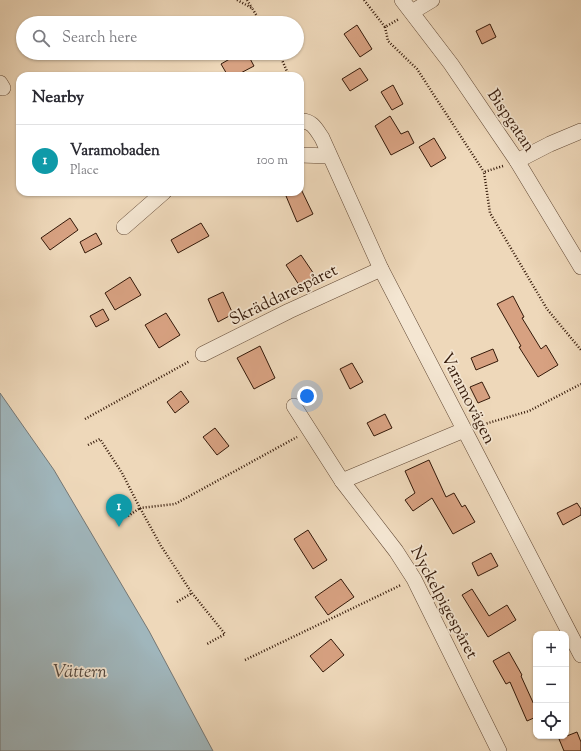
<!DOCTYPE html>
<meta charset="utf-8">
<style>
body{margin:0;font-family:"Sorts Mill Goudy",serif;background:#f2f2f3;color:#2b2b33}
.controls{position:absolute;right:12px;bottom:12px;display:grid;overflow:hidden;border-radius:8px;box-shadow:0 1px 3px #0004}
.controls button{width:36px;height:36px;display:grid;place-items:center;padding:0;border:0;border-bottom:1px solid #e1e1e2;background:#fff;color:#2b2b33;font:20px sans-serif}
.you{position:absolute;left:307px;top:396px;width:14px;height:14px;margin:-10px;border:3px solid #fff;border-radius:50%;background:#1a73e8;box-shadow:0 0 0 6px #1a73e833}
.badge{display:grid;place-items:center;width:26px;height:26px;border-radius:50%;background:#0f766e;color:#fff;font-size:13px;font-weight:700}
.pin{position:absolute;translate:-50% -33px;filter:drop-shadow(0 1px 2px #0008)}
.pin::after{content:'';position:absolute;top:21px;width:14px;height:12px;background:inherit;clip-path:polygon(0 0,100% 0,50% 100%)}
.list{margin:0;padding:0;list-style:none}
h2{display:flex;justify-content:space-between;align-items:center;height:52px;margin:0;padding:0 16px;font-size:17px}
h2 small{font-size:13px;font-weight:400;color:#7c7c81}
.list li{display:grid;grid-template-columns:26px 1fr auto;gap:12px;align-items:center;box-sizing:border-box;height:72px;padding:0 16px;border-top:1px solid #e1e1e2}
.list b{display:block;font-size:15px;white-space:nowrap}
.list p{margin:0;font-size:13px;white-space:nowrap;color:#7c7c81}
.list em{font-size:13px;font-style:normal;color:#7c7c81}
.icon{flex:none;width:22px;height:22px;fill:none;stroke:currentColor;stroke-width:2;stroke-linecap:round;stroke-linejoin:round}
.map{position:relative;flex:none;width:581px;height:751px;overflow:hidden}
.search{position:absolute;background:#fff;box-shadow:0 1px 3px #0004;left:16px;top:16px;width:288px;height:44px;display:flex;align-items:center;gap:10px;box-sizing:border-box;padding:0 14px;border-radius:22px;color:#7c7c81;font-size:15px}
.panel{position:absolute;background:#fff;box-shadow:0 1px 3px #0004;left:16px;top:72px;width:288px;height:124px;border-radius:12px}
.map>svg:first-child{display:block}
</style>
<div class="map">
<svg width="581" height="751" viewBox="0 0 581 751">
<rect width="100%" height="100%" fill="#eed8ba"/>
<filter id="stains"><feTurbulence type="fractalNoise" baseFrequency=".005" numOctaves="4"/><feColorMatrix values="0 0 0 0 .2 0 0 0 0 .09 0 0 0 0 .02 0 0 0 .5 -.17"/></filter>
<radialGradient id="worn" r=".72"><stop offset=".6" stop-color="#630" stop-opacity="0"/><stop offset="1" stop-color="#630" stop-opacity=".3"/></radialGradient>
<polygon fill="#a0b6bc" stroke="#757774" points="0,393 54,470 149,631 213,751 0,751"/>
<g fill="#d7a181" stroke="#341909">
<polygon points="490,24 496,37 482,44 476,31"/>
<polygon points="357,25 372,49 360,57 344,34"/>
<polygon points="240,53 247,53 254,66 235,76 228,76 221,64"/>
<polygon points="360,68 368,80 350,91 342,79"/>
<polygon points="393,85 403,104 392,110 381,92"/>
<polygon points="390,116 401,134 408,131 414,143 391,155 375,126"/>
<polygon points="434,138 446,158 431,167 419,147"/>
<polygon points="300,189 301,189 313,214 297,222 286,196 295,192 300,192"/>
<polygon points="70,218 78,230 50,250 41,238"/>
<polygon points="201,223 209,236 178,253 171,240"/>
<polygon points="96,233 102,244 85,253 80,242"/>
<polygon points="301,255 316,277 301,288 286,265"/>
<polygon points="130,277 141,295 115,310 105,293"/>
<polygon points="223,292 233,314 218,322 208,299"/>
<polygon points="513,296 524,317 522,318 541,349 546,345 558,365 538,377 519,347 521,346 497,304"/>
<polygon points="103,309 109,320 96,327 90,316"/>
<polygon points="166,313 180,335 159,348 145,325"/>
<polygon points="260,346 275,378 254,389 237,358"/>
<polygon points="493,349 498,361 476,370 471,358"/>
<polygon points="352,363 363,382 350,389 340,369"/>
<polygon points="482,382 490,398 478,403 470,387"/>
<polygon points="181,391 189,402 175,413 167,402"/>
<polygon points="385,414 392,428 374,436 367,423"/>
<polygon points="215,428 229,446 217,455 203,437"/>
<polygon points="429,460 446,497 454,493 462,507 465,505 475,522 453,534 432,498 413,511 405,500 415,493 405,471"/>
<polygon points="577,503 581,509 581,515 563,525 557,513"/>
<polygon points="308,530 327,560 313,569 294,539"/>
<polygon points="491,553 498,566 478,576 472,563"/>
<polygon points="341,579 354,597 328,615 315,597"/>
<polygon points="472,589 489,616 507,605 516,620 488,637 462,595"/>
<polygon points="331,639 344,655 323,672 310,656"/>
<polygon points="509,652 522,675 521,676 536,709 536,717 527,721 510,682 506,684 493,661"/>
<polygon points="577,732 581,742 581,751 564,751 559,739"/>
</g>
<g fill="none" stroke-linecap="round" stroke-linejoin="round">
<defs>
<g id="street">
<polyline points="402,0 451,64 517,161 581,267"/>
<polyline points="412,12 432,0"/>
<polyline points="0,83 3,88"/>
<path d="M300 121C312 120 316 129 322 138L381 269 581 655"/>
<polyline points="300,155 329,156"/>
<polyline points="517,161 550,144 581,131"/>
<polyline points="124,227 164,192"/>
<polyline points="203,354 289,311 381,269"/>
<polyline points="294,406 342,481 396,551 414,579 499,751"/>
<polyline points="342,481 464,430"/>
</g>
</defs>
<use href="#street" stroke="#624935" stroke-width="16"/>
<g stroke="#341909" stroke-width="2.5" stroke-dasharray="1 2" stroke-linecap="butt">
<polyline points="237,0 252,8 261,23"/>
<polyline points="247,0 252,8"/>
<polyline points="364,0 385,27 399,19"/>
<polyline points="385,27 388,41 417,69 484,172"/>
<polyline points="279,53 289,76"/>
<polyline points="300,100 303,107"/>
<polyline points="503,166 484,172 490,213 547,309 581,350"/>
<polyline points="85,419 190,361"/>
<polyline points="478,426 529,411 581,384"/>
<polyline points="88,445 100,439 122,473 140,508 175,504 297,437"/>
<polyline points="128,516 140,508 161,546 192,593 225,634 207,644"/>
<polyline points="177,602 192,593"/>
<polyline points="245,660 401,585"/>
</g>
<use href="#street" stroke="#f4e6d2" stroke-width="15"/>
</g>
<g text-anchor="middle" stroke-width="3.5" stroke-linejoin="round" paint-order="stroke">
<g font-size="17" fill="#341909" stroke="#f4e6d2">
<text transform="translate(512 120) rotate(56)" y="6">Bispgatan</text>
<text transform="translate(283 294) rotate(-26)" y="6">Skräddarespåret</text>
<text transform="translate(469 398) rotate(63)" y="6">Varamovägen</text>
<text transform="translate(445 602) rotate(62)" y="6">Nyckelpigespåret</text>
</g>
<g font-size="18" font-style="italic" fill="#54483f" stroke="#f4e6d2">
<text x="80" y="677">Vättern</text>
</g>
</g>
<rect width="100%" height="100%" filter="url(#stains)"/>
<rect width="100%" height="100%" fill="url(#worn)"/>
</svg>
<div class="controls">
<button>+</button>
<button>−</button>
<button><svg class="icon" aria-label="locate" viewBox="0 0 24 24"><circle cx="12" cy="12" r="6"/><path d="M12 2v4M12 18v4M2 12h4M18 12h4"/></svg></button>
</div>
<div class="you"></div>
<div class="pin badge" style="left:119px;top:527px;background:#0f9aa8">1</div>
<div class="search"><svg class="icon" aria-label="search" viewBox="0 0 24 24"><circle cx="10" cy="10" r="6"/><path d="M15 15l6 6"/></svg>Search here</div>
<section class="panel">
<h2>Nearby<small></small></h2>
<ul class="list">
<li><span class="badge" style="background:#0f9aa8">1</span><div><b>Varamobaden</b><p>Place</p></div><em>100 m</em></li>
</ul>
</section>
</div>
